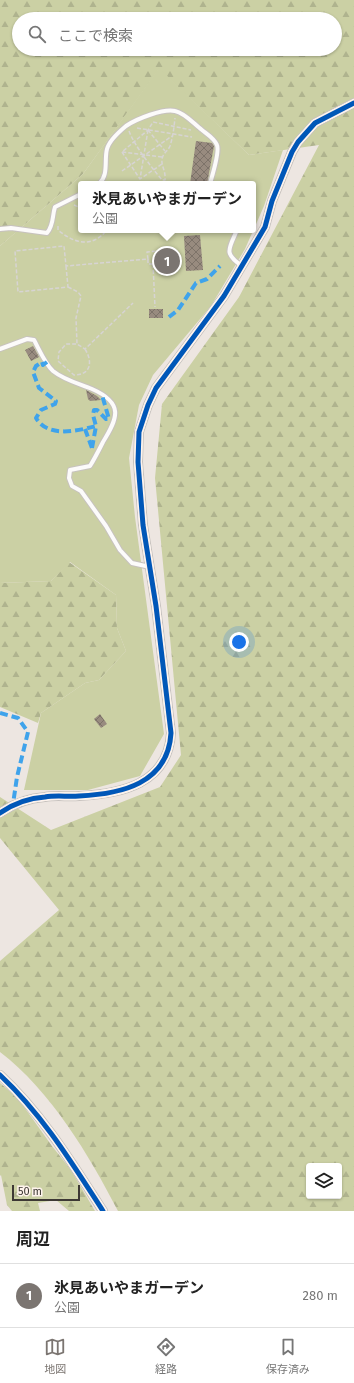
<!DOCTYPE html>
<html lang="ja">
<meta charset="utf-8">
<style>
body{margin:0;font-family:"Fira Sans","Noto Sans JP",sans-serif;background:#f6f6f6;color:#222}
.controls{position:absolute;right:12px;bottom:12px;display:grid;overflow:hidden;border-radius:4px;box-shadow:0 1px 3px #0004}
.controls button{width:36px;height:36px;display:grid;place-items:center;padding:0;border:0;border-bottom:1px solid #e0e0e0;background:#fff;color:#222;font:20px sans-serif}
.scale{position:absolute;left:12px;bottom:10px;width:68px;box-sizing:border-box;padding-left:4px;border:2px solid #3d3834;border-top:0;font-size:11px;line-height:14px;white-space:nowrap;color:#3d3834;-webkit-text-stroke:3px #fef3ec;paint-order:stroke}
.you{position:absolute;left:239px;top:642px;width:14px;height:14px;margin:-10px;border:3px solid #fff;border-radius:50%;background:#1a73e8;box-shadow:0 0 0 6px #1a73e833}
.badge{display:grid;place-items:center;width:26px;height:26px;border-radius:50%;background:#7b7571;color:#fff;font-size:13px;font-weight:700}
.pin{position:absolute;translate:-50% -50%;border:2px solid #fff;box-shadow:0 1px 4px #0006}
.popup{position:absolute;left:78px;top:181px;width:178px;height:52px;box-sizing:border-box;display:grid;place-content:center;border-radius:4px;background:#fff;filter:drop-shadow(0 1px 3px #0005);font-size:13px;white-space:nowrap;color:#767676}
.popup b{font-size:15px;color:#222}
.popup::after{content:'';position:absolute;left:50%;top:100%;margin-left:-8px;border:8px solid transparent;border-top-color:#fff}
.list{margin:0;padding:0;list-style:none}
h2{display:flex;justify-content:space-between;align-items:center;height:52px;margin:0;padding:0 16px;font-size:17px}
h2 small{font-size:13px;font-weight:400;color:#767676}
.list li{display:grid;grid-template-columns:26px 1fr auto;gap:12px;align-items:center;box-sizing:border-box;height:64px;padding:0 16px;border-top:1px solid #e0e0e0}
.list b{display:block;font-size:15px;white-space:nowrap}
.list p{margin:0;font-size:13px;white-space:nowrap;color:#767676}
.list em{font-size:13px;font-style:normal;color:#767676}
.icon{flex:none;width:22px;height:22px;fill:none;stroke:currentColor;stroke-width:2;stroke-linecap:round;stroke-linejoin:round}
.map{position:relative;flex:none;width:354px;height:1211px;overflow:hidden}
.search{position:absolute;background:#fff;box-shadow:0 1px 3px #0004;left:12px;right:12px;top:12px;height:44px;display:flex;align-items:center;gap:10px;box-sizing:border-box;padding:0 14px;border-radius:22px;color:#767676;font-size:15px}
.sheet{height:116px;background:#fff}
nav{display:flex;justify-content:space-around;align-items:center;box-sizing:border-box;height:56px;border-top:1px solid #e0e0e0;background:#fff;font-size:11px;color:#767676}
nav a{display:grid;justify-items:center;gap:2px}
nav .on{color:#7b7571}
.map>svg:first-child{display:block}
</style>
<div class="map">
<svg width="354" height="1211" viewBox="0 0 354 1211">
<defs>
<pattern id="forest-firs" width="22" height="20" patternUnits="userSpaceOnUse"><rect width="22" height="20" fill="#cbd0a4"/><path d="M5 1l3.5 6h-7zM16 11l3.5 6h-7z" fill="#afb38e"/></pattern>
<pattern id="building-cross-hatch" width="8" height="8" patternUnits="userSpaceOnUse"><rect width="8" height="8" fill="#988b7f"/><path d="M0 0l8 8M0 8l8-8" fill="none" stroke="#7d7369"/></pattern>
</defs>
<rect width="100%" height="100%" fill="#ede6e1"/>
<g fill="url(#forest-firs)" fill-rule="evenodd">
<path d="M0 0H354V1211H118C89 1155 51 1091 0 1052V961L59 910 0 838V797L51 830 160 787 181 755 155 478 162 404 239 297 319 145 249 155 159 69 83 174 0 246ZM19 19H335V49H19ZM309 1166H339V1196H309Z"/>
<polygon points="69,562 116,595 117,628 126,651 99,680 85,683 41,713 38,723 0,707 0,583 51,581"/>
<polygon points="0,1083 17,1097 52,1146 71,1170 95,1211 69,1211 56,1200 38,1203 40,1211 12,1211 7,1205 1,1175 0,1176"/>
</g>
<path fill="#cbd0a4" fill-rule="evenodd" d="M159 68 249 155 283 150 264 206 245 249 211 306 153 375 139 405 129 458 135 517 164 734 140 776 88 790H24L41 713 85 683 99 680 126 651 117 628 116 595 70 562 51 581 0 583V246L83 174ZM81 184H253V230H81Z"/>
<g fill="url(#building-cross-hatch)">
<polygon points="196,141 212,143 214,146 207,184 190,184"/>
<polygon points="200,235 203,270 186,271 184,236"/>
<rect x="149" y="309" width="14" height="9"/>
<polygon points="33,346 39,357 31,361 25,350"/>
<polygon points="86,390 97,396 101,400 90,401 88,399"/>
<polygon points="100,714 107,724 101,728 94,719"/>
</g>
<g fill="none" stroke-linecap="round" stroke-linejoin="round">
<defs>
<g id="service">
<path d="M99 184C109 175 104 160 107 149 109 141 120 131 126 126 136 119 164 108 175 111 185 113 194 124 202 130 207 134 215 139 217 145 220 153 212 175 210 184"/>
<path d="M0 229 11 228 47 233C54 225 52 216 55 207L81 194"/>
<path d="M237 230C229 249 223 253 242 266"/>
<path d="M0 349 27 339 34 340C39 349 45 364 53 371 64 380 80 384 92 389 124 403 118 418 103 442 99 450 95 458 90 466L70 470 69 478 72 486 81 491 106 526 120 550 132 563 150 567"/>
</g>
<g id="minor">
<path d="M0 813C13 804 29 798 45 797 56 795 68 797 79 796 121 794 168 784 171 733L156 606 143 525 138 462 139 432 148 405 156 388 224 296 265 227 272 201 292 152 298 142 315 123 354 103"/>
<path d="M0 1075C42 1114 72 1163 103 1211"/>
</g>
</defs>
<use href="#service" stroke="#c7c2be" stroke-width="6"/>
<use href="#minor" stroke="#c7c2be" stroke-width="10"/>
<g stroke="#d7d4d3" stroke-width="1.5" stroke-dasharray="4 2" stroke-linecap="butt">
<polyline points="137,128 192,137"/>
<polyline points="148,130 140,179 162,164"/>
<polyline points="148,130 165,151"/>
<path d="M129 131C134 145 152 168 162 180H165C166 171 161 166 162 159 163 153 168 151 170 146 173 137 174 127 175 118"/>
<polyline points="122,152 140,179"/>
<polyline points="162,157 122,152 148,130 153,122 191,130"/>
<polyline points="122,171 172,136"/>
<polyline points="74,205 81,208"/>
<path d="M58 226V230C75 244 92 248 107 230"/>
<polyline points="148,259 148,264 157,264 157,258"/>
<polyline points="153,264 155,307"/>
<polyline points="66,266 68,287 18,292 15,251 64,246 66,266 148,259 147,252 157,251 157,258 177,256"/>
<polyline points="68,287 78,292 81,296 76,318 77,344"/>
<path d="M85 349C93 362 91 375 74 375L58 361 59 352 66 344H77L85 349 133 303"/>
</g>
<use href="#service" stroke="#fcfbfa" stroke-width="4"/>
<use href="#minor" stroke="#fcfbfa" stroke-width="8"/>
<g stroke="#3fa3eb" stroke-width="4" stroke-dasharray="8 4" stroke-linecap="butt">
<polyline points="169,317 178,310 196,283 207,279 220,266"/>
<path d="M47 362 43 365 42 362 36 366 33 372 39 388 56 401 55 404 41 410 36 418C48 438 77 431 96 426"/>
<polyline points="85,429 92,448"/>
<polyline points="92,448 96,426 93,415 94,410 97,410 106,419 109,419 102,395"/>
<polyline points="0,713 18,718 28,732 17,777 13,804"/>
</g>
<defs>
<g id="cycleway">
<path d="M0 813C13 804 29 798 45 797 56 795 68 797 79 796 121 794 168 784 171 733L156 606 143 525 138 462 139 432 148 405 156 388 224 296 265 227 272 201 292 152 298 142 315 123 354 103"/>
<path d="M0 1075C42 1114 72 1163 103 1211"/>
</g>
</defs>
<use href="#cycleway" stroke="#fef3ec" stroke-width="8"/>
<use href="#cycleway" stroke="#0057b8" stroke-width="5"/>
</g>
</svg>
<div class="controls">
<button><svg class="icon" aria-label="layers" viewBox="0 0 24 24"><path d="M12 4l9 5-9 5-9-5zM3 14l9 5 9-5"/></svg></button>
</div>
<div class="scale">50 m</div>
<div class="you"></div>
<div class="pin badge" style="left:167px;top:261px">1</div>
<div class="popup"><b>氷見あいやまガーデン</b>公園</div>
<div class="search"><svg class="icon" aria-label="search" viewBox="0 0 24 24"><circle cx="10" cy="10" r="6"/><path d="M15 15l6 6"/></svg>ここで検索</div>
</div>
<section class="sheet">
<h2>周辺<small></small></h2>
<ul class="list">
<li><span class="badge">1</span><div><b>氷見あいやまガーデン</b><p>公園</p></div><em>280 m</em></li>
</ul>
</section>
<nav>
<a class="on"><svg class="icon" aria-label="map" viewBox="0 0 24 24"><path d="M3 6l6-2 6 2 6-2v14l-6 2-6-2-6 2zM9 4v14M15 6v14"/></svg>地図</a>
<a><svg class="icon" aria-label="directions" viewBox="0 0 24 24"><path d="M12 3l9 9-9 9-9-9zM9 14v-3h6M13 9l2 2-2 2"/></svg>経路</a>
<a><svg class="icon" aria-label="saved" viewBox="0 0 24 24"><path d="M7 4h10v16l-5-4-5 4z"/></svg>保存済み</a>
</nav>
